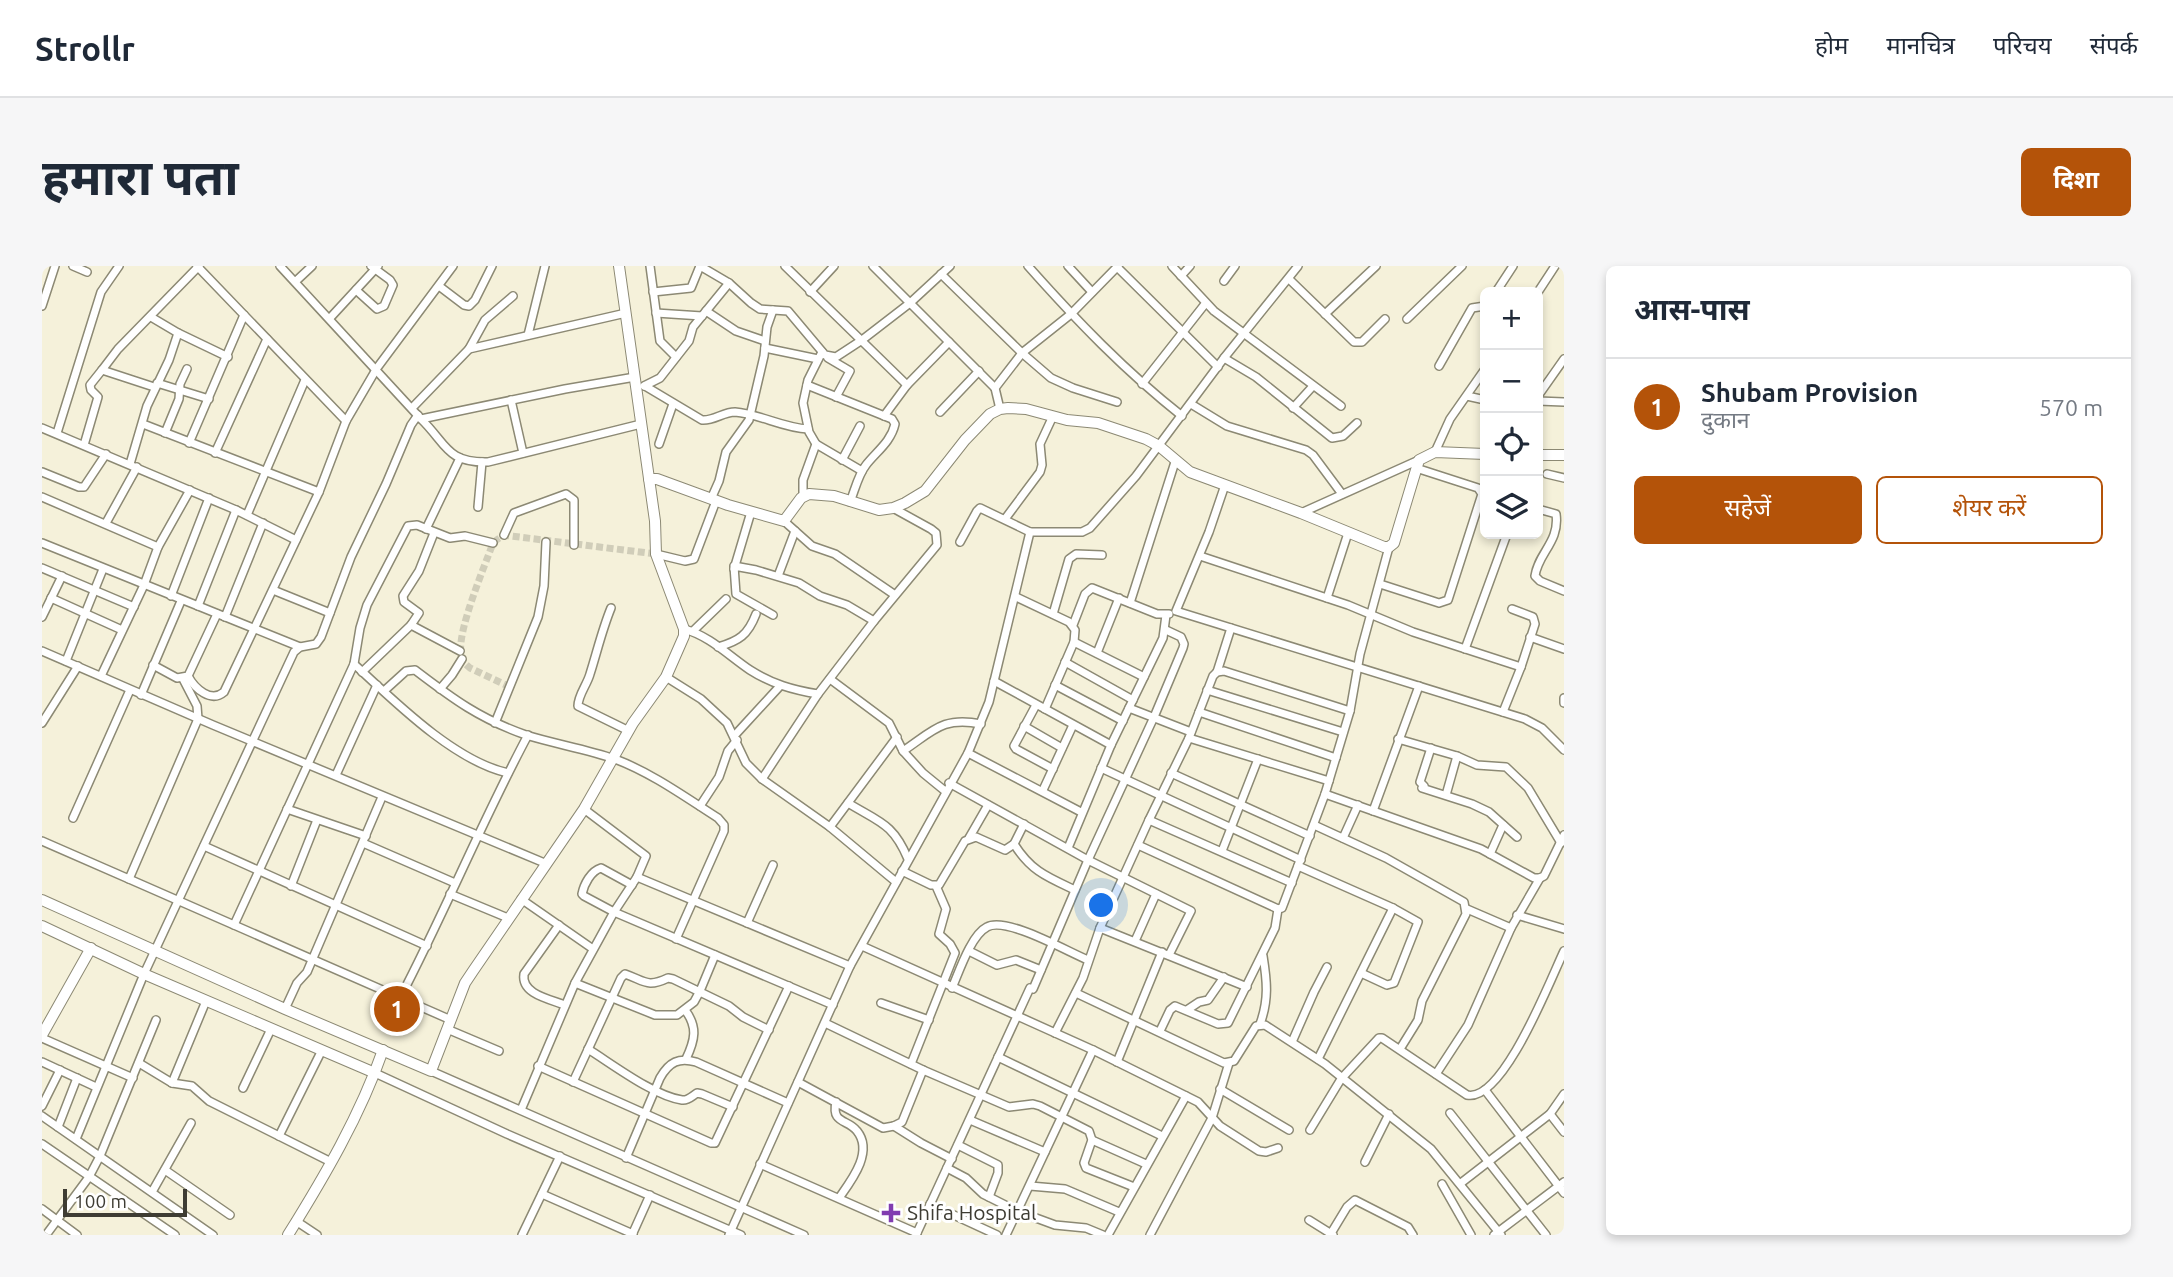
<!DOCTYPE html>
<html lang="hi">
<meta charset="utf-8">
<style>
body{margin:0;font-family:Ubuntu,"Noto Sans Devanagari",sans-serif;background:#f6f6f7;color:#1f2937}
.controls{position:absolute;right:21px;top:21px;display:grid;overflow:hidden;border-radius:10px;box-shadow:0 4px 10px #0003}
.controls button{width:63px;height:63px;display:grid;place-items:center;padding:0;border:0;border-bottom:2px solid #e0e1e3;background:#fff;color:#1f2937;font:35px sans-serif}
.scale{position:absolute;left:21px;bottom:18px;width:124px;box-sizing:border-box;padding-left:7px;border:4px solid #3e3c33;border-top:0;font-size:19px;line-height:24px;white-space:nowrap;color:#3e3c33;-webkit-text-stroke:5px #fff;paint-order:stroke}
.you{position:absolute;left:1060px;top:640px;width:24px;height:24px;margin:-18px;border:5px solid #fff;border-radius:50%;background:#1a73e8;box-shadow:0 0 0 10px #1a73e833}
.badge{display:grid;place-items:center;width:46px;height:46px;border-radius:50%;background:#b45309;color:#fff;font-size:23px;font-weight:700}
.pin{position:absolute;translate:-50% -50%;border:4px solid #fff;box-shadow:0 2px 7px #0006}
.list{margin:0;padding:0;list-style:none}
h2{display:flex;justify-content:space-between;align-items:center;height:91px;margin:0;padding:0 28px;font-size:30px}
h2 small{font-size:23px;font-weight:400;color:#747a83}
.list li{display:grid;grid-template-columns:46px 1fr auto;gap:21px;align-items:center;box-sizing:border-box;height:98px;padding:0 28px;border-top:2px solid #e0e1e3}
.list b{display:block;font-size:26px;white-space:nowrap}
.list p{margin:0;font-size:23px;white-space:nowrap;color:#747a83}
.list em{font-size:23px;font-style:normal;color:#747a83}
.actions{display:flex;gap:14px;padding:21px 28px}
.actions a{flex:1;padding:16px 0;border:2px solid #b45309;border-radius:10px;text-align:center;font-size:24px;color:#b45309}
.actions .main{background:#b45309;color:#fff}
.icon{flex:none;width:38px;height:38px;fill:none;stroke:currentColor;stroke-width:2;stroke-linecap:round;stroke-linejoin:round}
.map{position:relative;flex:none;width:1522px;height:969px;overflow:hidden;border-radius:10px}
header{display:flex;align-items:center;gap:42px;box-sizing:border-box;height:98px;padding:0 35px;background:#fff;border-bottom:2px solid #e0e1e3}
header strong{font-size:33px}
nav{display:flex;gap:38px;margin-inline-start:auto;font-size:24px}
.intro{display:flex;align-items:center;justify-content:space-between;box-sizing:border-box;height:168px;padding:0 42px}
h1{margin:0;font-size:49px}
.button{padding:18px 32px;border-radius:10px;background:#b45309;color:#fff;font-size:24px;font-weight:700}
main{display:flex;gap:42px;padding:0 42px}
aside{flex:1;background:#fff;border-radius:10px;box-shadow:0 4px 10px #0003}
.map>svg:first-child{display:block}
</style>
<header>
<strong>Strollr</strong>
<nav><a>होम</a><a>मानचित्र</a><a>परिचय</a><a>संपर्क</a></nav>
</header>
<div class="intro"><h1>हमारा पता</h1><a class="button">दिशा</a></div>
<main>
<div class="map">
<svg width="1522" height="969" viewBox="0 0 1522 969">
<rect width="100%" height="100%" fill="#f5f1da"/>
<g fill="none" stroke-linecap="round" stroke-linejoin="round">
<path stroke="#d0cdb9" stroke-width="7" stroke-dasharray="7 3.5" stroke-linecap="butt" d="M468 421 428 402C423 398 420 395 419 388 415 365 442 302 451 277 458 271 461 269 469 270L614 288"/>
<defs>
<g id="street">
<polyline points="31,0 45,6"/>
<polyline points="155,0 304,155"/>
<polyline points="238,0 379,153 523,123 593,111"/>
<polyline points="608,0 618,75 634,91"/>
<polyline points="658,0 687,17 709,37 718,43 746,45 783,89 794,91 820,74 868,37 908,0"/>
<polyline points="743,0 865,119"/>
<polyline points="831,0 953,122"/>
<path d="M986 0C1034 54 1083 105 1140 150"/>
<polyline points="1026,0 1050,26"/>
<polyline points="1130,0 1172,45 1299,140"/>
<polyline points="1075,1 1176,101"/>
<polyline points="899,8 980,87 1009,112 1031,122 1075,136"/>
<polyline points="1139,10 1148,0"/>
<polyline points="1247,13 1312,76 1320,76 1343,53"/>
<polyline points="254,15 270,0"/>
<polyline points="1182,15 1193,0"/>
<polyline points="397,20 422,39 427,40 433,34 450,0"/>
<polyline points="314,24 335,43 342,40 351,19 348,14 329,0"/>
<polyline points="611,26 649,22 658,0"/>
<polyline points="768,26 792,0"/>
<polyline points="1454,26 1471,0"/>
<polyline points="1496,26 1513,0"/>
<polyline points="0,40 13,0"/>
<polyline points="664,45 694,65 723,75"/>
<polyline points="614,47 660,50"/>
<polyline points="1283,48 1334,0"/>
<polyline points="109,51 136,67 186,91"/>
<polyline points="288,52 336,0"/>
<polyline points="1365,53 1420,0"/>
<polyline points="486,69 503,0"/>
<polyline points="723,82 776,93"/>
<polyline points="427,83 443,54 471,30"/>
<polyline points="780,86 766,114 761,137 767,166 774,178 820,205"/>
<polyline points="786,92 808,105 794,131"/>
<polyline points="1182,92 1214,111 1290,172 1301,170 1315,157"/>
<polyline points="1397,100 1430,42 1443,40"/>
<polyline points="115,117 167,133"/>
<polyline points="1100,118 1163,38"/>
<path d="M765 119 850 153 853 158C849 176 834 186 824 199 816 209 813 224 808 236"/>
<polyline points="602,120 618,112 647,75 651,61 687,17"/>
<path d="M603 120 660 154C672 155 681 146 693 146 718 148 741 162 766 163"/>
<polyline points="112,121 60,104 76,83 157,0"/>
<polyline points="1425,130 1443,134"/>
<polyline points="1496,130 1522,93"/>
<polyline points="469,134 481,187"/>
<polyline points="1496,135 1522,136"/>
<polyline points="1149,138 1185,160 1264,184 1271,189 1300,228"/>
<polyline points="370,142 427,83 584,47"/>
<polyline points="1251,142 1271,120"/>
<polyline points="958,143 953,122 980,87 1029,48 1076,0"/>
<polyline points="898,146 937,105"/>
<polyline points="842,150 865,119 907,76"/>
<path d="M379 153C405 178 404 197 446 196L599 158"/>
<polyline points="101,158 277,226"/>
<polyline points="0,162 194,244 254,274"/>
<polyline points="15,167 59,26 77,0"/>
<polyline points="123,167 137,133 138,118 145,103"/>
<polyline points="147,177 202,49"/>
<polyline points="617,178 631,138"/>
<polyline points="42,179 56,131 49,124 48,119 60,104"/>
<polyline points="1393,186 1408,153 1443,103"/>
<polyline points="173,187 225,73"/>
<polyline points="800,194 818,160"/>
<polyline points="88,198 105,140 127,94 136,67"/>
<polyline points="0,206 37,221 42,221 64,188"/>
<polyline points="1505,208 1522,212"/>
<polyline points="1183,219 1167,266 1134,345 1483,453 1500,462 1522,484"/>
<polyline points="761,230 761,214 774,178"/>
<polyline points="0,231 116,281"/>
<polyline points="669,233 677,215 684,186 707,154 722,90 725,61 731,44"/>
<polyline points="436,241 440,196"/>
<path d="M1496 243 1514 248C1518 276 1496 287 1493 310L1498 315 1522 325"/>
<polyline points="1259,247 1377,194"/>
<polyline points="205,249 263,114"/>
<polyline points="963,253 998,206 1000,199 998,178 1011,150"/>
<polyline points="742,255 770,280 793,288 853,329"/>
<polyline points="64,257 95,201"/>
<polyline points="384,263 418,192"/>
<polyline points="462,269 472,247 524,228 532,234 532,279"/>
<polyline points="918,276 935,245 938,242 988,266"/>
<polyline points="0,277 258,381"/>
<polyline points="614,288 643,295 652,293 674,235"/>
<polyline points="1158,290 1306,339 1371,366 1479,401"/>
<polyline points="0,302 92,341"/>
<polyline points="692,303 709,246"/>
<polyline points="736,310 753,265"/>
<polyline points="1338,318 1397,337 1406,334 1440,228 1436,222 1374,202"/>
<polyline points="231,324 288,347"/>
<polyline points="129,330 167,232"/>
<polyline points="974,331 1027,356 1033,364 1032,376 1003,443"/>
<polyline points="9,332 80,364"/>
<polyline points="1285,332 1306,267"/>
<polyline points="1088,337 1133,196"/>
<polyline points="156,340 194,244"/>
<path d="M569 342C560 364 555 386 548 408 545 419 536 429 536 440L587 465"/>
<polyline points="1011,348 1027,293 1034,288 1060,289"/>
<polyline points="731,349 694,328 692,300 714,304 757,317 778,330 805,339 832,355"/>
<polyline points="0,351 20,310"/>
<polyline points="183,351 221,257"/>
<polyline points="369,359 377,347 362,336 361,330 377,305 392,267"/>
<polyline points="1031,359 1043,328 1050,322 1115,348 1127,348"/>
<path d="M642 363C668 370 687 390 708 404 730 418 751 424 776 428L832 355 895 279 894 267 889 263 851 242"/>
<polyline points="651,365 684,333"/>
<polyline points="1488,371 1522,383"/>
<polyline points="1032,376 1102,411"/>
<path d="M676 381C697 375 706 369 714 348"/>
<polyline points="1423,383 1465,268"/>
<polyline points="0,385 171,459 505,598"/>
<polyline points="1055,387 1077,332"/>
<polyline points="24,395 61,303"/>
<polyline points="1023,396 1091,434"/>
<path d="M312 398C352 435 412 495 466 507"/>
<polyline points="111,399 135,412 146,410 175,348"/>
<polyline points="320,406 369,359 418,385"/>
<polyline points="1175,406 1189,362"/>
<polyline points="59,410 102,319 116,281 148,224"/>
<path d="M146 410C153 423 169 437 182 426L277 226 304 155 335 102 411 0"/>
<polyline points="624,411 659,433 685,457 704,497 720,513 788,561 854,616"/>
<polyline points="141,413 155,440 156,453 87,613 409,754"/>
<polyline points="788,413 847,457 861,485 881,507 903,525"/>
<polyline points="952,415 1069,479"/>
<polyline points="1013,419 1081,455"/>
<polyline points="398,423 410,409 420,393"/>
<polyline points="1165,424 1301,466"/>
<path d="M342 425 364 405 373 404C411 433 438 453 484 469 513 478 544 483 573 493 610 507 643 531 676 552L682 559V565L634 673"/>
<polyline points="99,429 139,335"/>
<polyline points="1522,432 1522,437"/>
<polyline points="994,439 972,480 974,483 1011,503"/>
<polyline points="1087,442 1149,466"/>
<polyline points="1157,446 1294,492"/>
<polyline points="1461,446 1479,401 1493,358 1491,351 1470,343"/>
<polyline points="0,457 36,400"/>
<polyline points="453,457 496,351 502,320 504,276"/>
<polyline points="982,460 1020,482"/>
<polyline points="693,469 738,420"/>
<polyline points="1147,472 1287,515"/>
<polyline points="1356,473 1415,490 1435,499 1464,501 1486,522 1519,577"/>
<polyline points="1389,482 1378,516 1382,520 1380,522 1430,538 1447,546 1475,571"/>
<path d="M861 485C891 465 901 450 939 458"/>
<polyline points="926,487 1039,546"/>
<polyline points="1059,502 1259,594"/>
<polyline points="1129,507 1268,570"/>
<polyline points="294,509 335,419"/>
<polyline points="720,513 776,428"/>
<polyline points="907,517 1046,594 1149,645 1127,689"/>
<polyline points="1001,524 1031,459"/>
<polyline points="1283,528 1439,583 1492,612 1498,612 1502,610 1522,569"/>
<polyline points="1404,529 1415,490"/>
<path d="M806 537C837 556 851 557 866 593"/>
<polyline points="658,540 677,511 686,485 695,474"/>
<polyline points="245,543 324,570"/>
<polyline points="542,543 604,590 595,611 572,646 791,739"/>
<polyline points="1331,545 1377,420"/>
<polyline points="31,552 88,424"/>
<polyline points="1107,554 1250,617"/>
<polyline points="1272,559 1344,592 1422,636 1424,648 1380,735 1376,754 1358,783"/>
<polyline points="788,561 855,471"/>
<polyline points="927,572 946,539"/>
<polyline points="1301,572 1316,539"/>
<polyline points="0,575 87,613"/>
<polyline points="321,577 413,617"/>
<path d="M972 578C989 605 1005 611 1033 624"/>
<polyline points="1096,579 1236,643 1240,642 1283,528 1308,445 1318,388 1347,281"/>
<polyline points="162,580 385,680"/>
<polyline points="1026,582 1069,479 1121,372 1124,349"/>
<polyline points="1180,585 1216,493"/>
<polyline points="1448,588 1461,559"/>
<polyline points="1256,600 1351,642 1376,656 1352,717 1345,719 1319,707"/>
<polyline points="860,605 889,619 897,619 923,575 934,571 963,584 972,578 982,558"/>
<polyline points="595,611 808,700"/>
<polyline points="249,620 275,554"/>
<polyline points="408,628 466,652"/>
<polyline points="479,633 551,683"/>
<polyline points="1425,643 1469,662"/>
<polyline points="1475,649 1522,663"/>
<polyline points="705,657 731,599"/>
<polyline points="192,659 312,398 318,362 325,339 366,260 375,259 408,272 423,270 451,277"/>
<path d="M517 659 482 708C479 728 507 733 523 739"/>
<polyline points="1058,662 1205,721"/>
<polyline points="1093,675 1114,628"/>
<polyline points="820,680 1051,784 1144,830 1156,836 1178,860 1217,885 1224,886 1236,882"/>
<polyline points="927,685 955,699 974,694 999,704"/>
<polyline points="533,717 613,749 635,749 652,736 658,725 673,689"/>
<path d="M910 722C917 706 929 669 945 661 964 650 1026 686 1046 694"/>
<polyline points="991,723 1046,594 1112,451 1141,382 1142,378 1139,371 1124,364"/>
<polyline points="1034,727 1182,797 1192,795 1214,760 1223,759 1283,798 1389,883 1459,969"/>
<path d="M358 732C403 646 440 555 486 469"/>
<polyline points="839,737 887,754"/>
<polyline points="243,743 255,717 265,706 340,531"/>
<path d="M643 744C656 761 653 774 644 793"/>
<polyline points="1145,744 1157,736 1166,734 1182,711"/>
<polyline points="783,757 881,804 967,841 991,838 998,840 1047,865 1050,874 1042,897 1044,902 1092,921"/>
<path d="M1218 758C1227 734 1225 715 1221 690"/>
<polyline points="405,763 457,785"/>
<polyline points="1118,765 1128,744 1133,740 1176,758 1186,757 1233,662 1236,643"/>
<polyline points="1013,767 1041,712 1058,662 1107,554 1147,472 1171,410 1175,406 1182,405 1308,445"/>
<polyline points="0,772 91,812"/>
<polyline points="1250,776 1272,726 1285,701"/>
<path d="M546 783C570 798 612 830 640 834 646 835 650 830 655 827L660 828 691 841"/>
<polyline points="956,791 1120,870"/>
<polyline points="1276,793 1351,642"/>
<polyline points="0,796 54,821"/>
<polyline points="1075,796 1120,686"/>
<polyline points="97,797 130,817 150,820 167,835 289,896"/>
<polyline points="869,798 913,687 908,678 897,668 904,643 894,620"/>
<polyline points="496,800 669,877 673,877 747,720"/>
<polyline points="389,805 762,969"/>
<polyline points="333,807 465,868 699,969"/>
<polyline points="1394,808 1426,759 1469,662 1498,612"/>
<path d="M531 816 579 712 583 708C603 715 605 722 626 712L631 713 687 740 701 751 727 764"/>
<polyline points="756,816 841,862 852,860 860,856 881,804"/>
<polyline points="130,817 164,735"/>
<polyline points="201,822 229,763"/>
<polyline points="1178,823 1247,864"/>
<polyline points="1443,824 1522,927"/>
<path d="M794 836C789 858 806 853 815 865 832 886 809 915 797 932"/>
<polyline points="0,840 18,804"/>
<path d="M479 844 533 717 572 646 542 630 540 628C542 618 549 605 559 602L590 619"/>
<polyline points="1408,847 1504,969"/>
<polyline points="1508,848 1522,866"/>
<polyline points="0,850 171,969"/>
<polyline points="928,854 1003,886"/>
<polyline points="852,860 879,877 910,893"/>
<polyline points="16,861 35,812"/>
<path d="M1268 864 1299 813 1337 772H1340L1425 829C1461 837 1509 712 1522 685"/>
<polyline points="237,870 280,784"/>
<polyline points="34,873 102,708 252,386 258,381 274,378 279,371 309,291 344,218 369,159 376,149"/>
<polyline points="1050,874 1104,898"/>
<polyline points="0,878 133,969"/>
<polyline points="916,879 956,899 956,907 947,931"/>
<path d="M584 892 618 812C627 796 637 791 654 796L746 837"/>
<polyline points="1323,896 1347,848"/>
<polyline points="718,898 875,967"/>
<polyline points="905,902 924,912 941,928 975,945 1013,959 1044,962 1061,969"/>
<polyline points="123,904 188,949"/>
<polyline points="1419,917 1508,848 1522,828"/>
<polyline points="1400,918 1429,969"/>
<polyline points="988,920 1023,923 1077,946"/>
<polyline points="110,926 149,857"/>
<polyline points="500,928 591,968"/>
<polyline points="888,938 955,969"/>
<polyline points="0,943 35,969"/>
<polyline points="1267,954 1291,969"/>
<polyline points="254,955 275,969"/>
<polyline points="4,969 47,911 58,890 114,754"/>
<polyline points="480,969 518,890"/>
<polyline points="590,969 608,929"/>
<polyline points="687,969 808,700 926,487 947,436 988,266 1040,266 1048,262 1094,210 1182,92 1256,0"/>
<polyline points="874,969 988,722"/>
<polyline points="964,969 1051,784"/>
<polyline points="1066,969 1144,830"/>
<polyline points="1108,969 1170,852 1187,797"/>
<polyline points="1288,969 1305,941 1313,934 1366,961 1371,969"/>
<polyline points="1452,969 1522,916"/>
</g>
<g id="secondary">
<polyline points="1496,189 1522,189"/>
<polyline points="607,213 615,213 686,239 742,255 759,232 767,228 792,230 837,244 851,242 863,237 883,225 923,174 948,148 958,143 966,142 984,143 1025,154 1056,157 1104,173 1117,180 1148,206 1259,247 1342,281 1347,281 1352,277 1377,194 1393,186 1443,188"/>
<polyline points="0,634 243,743 389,805 423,717 431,705 542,543 591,457 624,411 642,370 642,363 614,288 613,255 577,0"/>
<polyline points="0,660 102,708 333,807"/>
<polyline points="0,769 49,682"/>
<path d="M246 969C282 911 318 850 341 784"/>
</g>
</defs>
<use href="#street" stroke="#8c8974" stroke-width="10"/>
<use href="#secondary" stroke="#8c8974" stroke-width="12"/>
<use href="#street" stroke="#fff" stroke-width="7"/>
<use href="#secondary" stroke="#fff" stroke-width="10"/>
</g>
<path fill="#813cb0" stroke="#fff" stroke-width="2.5" d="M845.5 936.5h7v7h7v7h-7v7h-7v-7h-7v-7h7z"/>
<g text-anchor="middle" stroke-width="6" stroke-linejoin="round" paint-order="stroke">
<g font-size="21" fill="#3e3c33" stroke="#fff" text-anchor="start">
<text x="865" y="954">Shifa Hospital</text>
</g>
</g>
</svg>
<div class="controls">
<button>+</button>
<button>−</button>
<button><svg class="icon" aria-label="locate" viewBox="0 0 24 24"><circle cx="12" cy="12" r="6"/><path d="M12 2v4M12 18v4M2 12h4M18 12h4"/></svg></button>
<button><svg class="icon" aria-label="layers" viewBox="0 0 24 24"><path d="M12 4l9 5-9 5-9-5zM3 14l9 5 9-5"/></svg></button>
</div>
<div class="scale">100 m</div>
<div class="you"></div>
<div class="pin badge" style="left:355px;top:743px">1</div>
</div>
<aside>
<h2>आस-पास<small></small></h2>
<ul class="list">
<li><span class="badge">1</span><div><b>Shubam Provision</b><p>दुकान</p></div><em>570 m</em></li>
</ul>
<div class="actions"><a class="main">सहेजें</a><a>शेयर करें</a></div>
</aside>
</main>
